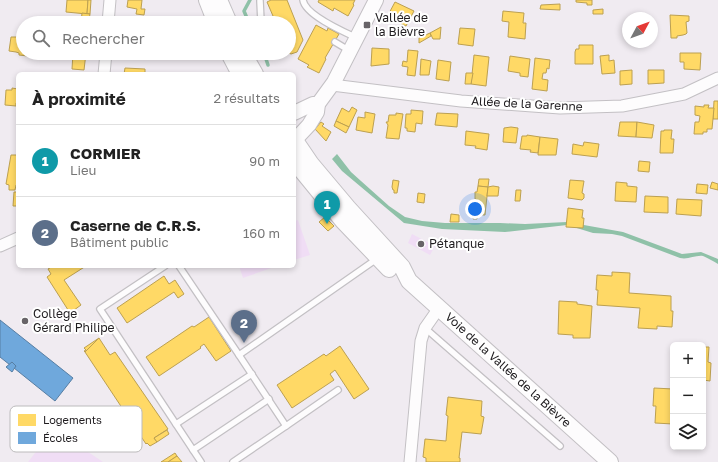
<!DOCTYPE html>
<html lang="fr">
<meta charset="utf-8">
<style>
body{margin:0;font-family:"Golos Text",sans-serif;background:#f6f6f6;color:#222}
.controls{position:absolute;right:12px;bottom:12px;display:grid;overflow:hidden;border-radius:6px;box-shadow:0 2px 6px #0003}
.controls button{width:36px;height:36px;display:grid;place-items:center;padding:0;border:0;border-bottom:1px solid #e0e0e0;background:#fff;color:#222;font:20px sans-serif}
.compass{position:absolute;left:622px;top:12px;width:36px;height:36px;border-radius:50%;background:#fff;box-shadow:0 2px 6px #0003;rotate:49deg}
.you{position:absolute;left:475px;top:209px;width:14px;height:14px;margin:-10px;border:3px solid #fff;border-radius:50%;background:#1a73e8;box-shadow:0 0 0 6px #1a73e833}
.badge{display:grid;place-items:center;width:26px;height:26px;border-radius:50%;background:#686468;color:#fff;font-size:13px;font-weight:700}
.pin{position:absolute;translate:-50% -33px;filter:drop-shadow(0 1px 2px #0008)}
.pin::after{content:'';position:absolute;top:21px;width:14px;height:12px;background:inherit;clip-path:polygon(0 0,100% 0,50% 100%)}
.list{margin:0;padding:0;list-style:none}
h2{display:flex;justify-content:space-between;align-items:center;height:52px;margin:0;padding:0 16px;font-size:17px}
h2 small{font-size:13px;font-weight:400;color:#767676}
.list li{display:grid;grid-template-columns:26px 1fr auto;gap:12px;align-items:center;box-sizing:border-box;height:72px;padding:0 16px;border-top:1px solid #e0e0e0}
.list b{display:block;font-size:15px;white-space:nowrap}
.list p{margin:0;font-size:13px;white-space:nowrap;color:#767676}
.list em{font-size:13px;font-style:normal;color:#767676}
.icon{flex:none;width:22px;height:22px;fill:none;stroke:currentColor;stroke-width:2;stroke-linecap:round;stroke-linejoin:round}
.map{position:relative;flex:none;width:718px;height:462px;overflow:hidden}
.search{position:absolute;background:#fff;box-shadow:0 2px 6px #0003;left:16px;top:16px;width:280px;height:44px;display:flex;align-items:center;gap:10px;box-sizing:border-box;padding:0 14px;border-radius:22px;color:#767676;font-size:15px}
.panel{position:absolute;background:#fff;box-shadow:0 2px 6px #0003;left:16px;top:72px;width:280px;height:196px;border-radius:6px}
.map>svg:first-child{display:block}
</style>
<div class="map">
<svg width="718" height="462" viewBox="0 0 718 462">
<rect width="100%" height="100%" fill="#f0ebf1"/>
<g fill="#f0ddf5">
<polygon points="298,220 310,255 294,260 294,221"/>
<polygon points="412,234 435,246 430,255 408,243"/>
<polygon points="239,266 277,266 243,278"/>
<polygon points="54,429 103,462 28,462"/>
</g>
<path fill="#8fc1a8" d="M337 154 351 172 361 181 389 206 405 217 422 221 445 223H500L525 224 567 222 623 232 682 254 701 252 718 259V264C713 261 708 258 703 256 695 255 688 260 680 258L622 236 612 234 593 233 567 225 505 232 442 229 404 223 342 171 332 159Z"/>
<g fill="#ffd966" stroke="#bca051">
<polygon points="67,0 88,0 87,14 66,12"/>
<polygon points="88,0 91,0 90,14 87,14"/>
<polygon points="128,0 142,0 141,9 145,9 144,15 136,14 137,9 127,7"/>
<polygon points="271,0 287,0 303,40 297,52 291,54 289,53 289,23 276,23 267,2"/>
<polygon points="319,0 355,0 353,4 354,5 348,16 334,8 333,11 318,2"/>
<polygon points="576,0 592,0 592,5 587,5 587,3 576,2"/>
<polygon points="395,2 414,11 406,26 387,17"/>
<polygon points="560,4 560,10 540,9 541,5"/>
<polygon points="603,9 603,14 593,14 593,10"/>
<polygon points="503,11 524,13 523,23 526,23 525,39 508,37 509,22 502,21"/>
<polygon points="82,13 90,14 89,20 94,20 94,23 81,23"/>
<polygon points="670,15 689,16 689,21 686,22 687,33 686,34 683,35 677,36 677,38 671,38"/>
<polygon points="125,19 137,20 137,23 124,23"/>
<polygon points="316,25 327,31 328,28 339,34 325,58 326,59 319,73 307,67 309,65 298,59"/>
<polygon points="441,27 440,39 433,39 430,33"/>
<polygon points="460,28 475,29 473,46 458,44"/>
<polygon points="430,33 431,36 419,43 419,38"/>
<polygon points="18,35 23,35 23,53 37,53 36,57 19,55 19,53 16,52 9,51 11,37 18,37"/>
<polygon points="579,45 593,45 593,64 575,64 575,52 576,49 579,49"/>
<polygon points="372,48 389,49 389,64 371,66"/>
<polygon points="408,50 418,51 415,76 407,75 408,67 402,66 403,61 407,62"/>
<polygon points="73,53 86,53 84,70 72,69"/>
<polygon points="122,53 136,53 135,59 121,58"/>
<polygon points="680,53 701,53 700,70 684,69 684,62 680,62"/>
<polygon points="474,55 489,57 486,86 471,84"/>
<polygon points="609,55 609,61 614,60 615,73 602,74 600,56"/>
<polygon points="510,56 530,59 528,77 520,76 520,73 508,71"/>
<polygon points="535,58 550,60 549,69 547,68 546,73 543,73 542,79 548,80 547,91 532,89"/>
<polygon points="421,59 431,61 429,75 420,75"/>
<polygon points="438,60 451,62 449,81 436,79"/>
<polygon points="125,68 145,69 145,74 124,74"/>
<polygon points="632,70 632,84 620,85 620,71"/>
<polygon points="648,70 664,70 664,83 648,84"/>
<polygon points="466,73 473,73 471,84 465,84"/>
<polygon points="12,88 18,89 18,103 16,103 16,106 5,105 6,90 12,90"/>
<polygon points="714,101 718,101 718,119 713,119"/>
<polygon points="704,105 709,105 708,108 714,108 712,129 707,129 707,132 703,132 703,134 694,134 695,122 699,122 700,116 695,115 695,106 704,107"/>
<polygon points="352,107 357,110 349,127 336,121 342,108 349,112"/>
<polygon points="411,110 423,111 422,124 416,123 415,132 407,131 407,128 405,128 406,114 411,114"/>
<polygon points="365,112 375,114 372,133 356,130 358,117 365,118"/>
<polygon points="396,113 403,114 399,139 386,138 388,125 386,122 388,122 389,115 396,115"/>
<polygon points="437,113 458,114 457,127 435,125"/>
<polygon points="336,121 349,127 346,133 334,126"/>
<polygon points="321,122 324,124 322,126 331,132 326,141 315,129"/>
<polygon points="620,122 637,122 636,137 618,136"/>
<polygon points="637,122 654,125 652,138 636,137"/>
<polygon points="511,127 518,128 516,143 503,142 504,128"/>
<polygon points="664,130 672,130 671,139 674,139 673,153 660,153 661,131 664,131"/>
<polygon points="466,131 489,134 487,150 475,148 476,146 465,145"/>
<polygon points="527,135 540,137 538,153 530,152 531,150 520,149 522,136 527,136"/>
<polygon points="540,137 558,139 556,155 538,155"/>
<polygon points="584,142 599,144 597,157 572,154 573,144 583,146"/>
<polygon points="11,155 18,155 18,185 16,185 15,190 9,190 9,185 6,184"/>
<polygon points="639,161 650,162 649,172 638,171"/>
<polygon points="479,179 489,179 488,187 478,186"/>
<polygon points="393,180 399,181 397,193 394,193 394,190 393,190 392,187"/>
<polygon points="570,180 584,181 582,193 584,194 584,198 582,200 568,198"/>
<polygon points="616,182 627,183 627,186 637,187 636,202 615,201"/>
<polygon points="712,182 718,184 718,190 710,188"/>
<polygon points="697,184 708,185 707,194 696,193"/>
<polygon points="478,186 488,187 485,215 478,215 477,219 473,219 476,199 475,199 475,192 477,192"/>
<polygon points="493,186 499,187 498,196 487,196 488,187"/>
<polygon points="516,190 521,190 520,201 515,201"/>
<polygon points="14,192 18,192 18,206 13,206"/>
<polygon points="418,193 425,194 424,203 417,202"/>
<polygon points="645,196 668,197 668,213 644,212"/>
<polygon points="677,199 702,200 701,216 676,214"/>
<polygon points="568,208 583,210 582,218 584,218 583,228 566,227"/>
<polygon points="451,214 459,215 459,222 450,222"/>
<polygon points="325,217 334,226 328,231 319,222"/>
<polygon points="53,266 86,266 64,280 81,305 70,313 47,277 51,274 48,269"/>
<polygon points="612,272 630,273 629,293 671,296 671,311 673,311 672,327 657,326 657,329 638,328 640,308 597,305 598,290 596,290 597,275 612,276"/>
<polygon points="164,276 169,284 175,280 184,294 178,298 174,292 127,323 117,308"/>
<polygon points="559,301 577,302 577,304 592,306 590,338 573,338 573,335 558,334"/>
<polygon points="252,313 256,321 243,330 238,322"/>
<polygon points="209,317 231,351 216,361 204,344 200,347 201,348 159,376 146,357 192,326 194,327"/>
<polygon points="99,338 85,352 84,351 86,350 84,348"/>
<polygon points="99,338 110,355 115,352 168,429 154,438 157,442 150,446 147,443 146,444 85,352"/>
<polygon points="340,346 369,389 354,399 335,370 330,374 334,380 292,408 277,385 324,354 326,356"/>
<polygon points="703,347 709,347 708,362 711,363 710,381 703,380"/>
<polygon points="654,388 673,389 673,424 655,423 656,406 653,406"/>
<polygon points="448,397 482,401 481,416 484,417 481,434 462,432 459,458 460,458 460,462 426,462 426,458 423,457 425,439 446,441 448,416 446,415"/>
<polygon points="167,430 169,434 157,442 154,438"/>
<polygon points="175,453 177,456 168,462 161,462"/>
<polygon points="177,456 182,462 168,462"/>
</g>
<g fill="#6fa8dc" stroke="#577ea3">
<polygon points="0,320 73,378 55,401 14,368 16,366 12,362 10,365 0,357"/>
<polygon points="12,362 16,366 12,372 6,367"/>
</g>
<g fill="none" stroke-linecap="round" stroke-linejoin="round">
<g stroke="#8fc1a8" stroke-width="3.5">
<polyline points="249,23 244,11 250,0"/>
<polyline points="264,53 268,65"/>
</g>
<defs>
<g id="service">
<path d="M303 0C305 15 344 32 357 38"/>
<polyline points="259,23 261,22 260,1"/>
<polyline points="335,42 350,51"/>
<polyline points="165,266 100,309 201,462"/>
<polyline points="179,266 239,355"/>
<polyline points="425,328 560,446"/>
<polyline points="338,390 286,426 239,355 378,258"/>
<polyline points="176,424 252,374"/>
<polyline points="193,450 269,399"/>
<polyline points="233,462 286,426"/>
</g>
<g id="minor">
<polyline points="108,23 110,0"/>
<polyline points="104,74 106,53"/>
<polyline points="332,85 461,101 560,108 622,106 684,94 718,78"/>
<polyline points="0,246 18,238"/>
<polyline points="410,462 421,341 425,328 439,308"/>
</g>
<g id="tertiary">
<polyline points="294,113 313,104 318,104"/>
<polyline points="294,141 309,125 317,112 318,104 334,82 376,0"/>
</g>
<g id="secondary">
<polyline points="207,0 216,23"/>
<polyline points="219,0 229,23"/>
<polyline points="229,53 240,74"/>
<polyline points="243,53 255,74"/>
<polyline points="294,139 311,164 348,208 402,267 409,281 610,462"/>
<polyline points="294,161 343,221 389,269"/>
</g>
</defs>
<use href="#service" stroke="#c3c0c4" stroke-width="8"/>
<use href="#minor" stroke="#c3c0c4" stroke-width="13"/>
<use href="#tertiary" stroke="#c3c0c4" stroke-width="16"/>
<use href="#secondary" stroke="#c3c0c4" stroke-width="18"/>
<use href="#service" stroke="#fdfcfd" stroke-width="5.5"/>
<use href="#minor" stroke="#fdfcfd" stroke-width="11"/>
<use href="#tertiary" stroke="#fdfcfd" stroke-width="14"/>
<use href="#secondary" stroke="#fdfcfd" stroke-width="16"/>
</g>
<g fill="#686468" stroke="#fff" stroke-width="1.5">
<rect x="363" y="21" width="8" height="8" rx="2"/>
<circle cx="421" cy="244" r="4"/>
<circle cx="25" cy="321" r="4"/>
</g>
<g text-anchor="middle" stroke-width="4" stroke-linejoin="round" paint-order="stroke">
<g font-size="12" fill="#1f1c1f" stroke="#fff" text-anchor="start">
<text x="375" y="22">Vallée de<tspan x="375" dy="14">la Bièvre</tspan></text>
<text x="429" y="248">Pétanque</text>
<text x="33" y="318">Collège<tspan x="33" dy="14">Gérard Philipe</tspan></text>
</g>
<g font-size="12" fill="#1f1c1f" stroke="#fff">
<text transform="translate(527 104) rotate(3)" y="4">Allée de la Garenne</text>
<text transform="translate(508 370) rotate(42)" y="4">Voie de la Vallée de la Bièvre</text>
</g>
</g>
<rect x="10" y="406" width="132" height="46" rx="6" fill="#fff" stroke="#bcbbbc" stroke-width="1"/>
<rect x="18" y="414" width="18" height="12" fill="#ffd966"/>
<rect x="18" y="432" width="18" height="12" fill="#6fa8dc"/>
<g font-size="11" fill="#1f1c1f">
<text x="43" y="424">Logements</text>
<text x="43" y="442">Écoles</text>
</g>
</svg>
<div class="controls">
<button>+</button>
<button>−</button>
<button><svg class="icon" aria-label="layers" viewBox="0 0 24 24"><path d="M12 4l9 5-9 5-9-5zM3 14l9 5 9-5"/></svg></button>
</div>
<svg class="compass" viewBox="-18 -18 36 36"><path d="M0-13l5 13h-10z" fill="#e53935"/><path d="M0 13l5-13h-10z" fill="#767676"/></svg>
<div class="you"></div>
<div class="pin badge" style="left:327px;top:224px;background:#0f9aa8">1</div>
<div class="pin badge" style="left:244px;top:343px;background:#5c6f8a">2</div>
<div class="search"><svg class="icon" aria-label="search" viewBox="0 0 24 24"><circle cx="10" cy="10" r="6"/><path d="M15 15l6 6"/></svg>Rechercher</div>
<section class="panel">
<h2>À proximité<small>2 résultats</small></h2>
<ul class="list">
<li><span class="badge" style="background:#0f9aa8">1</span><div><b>CORMIER</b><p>Lieu</p></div><em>90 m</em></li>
<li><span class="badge" style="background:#5c6f8a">2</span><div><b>Caserne de C.R.S.</b><p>Bâtiment public</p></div><em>160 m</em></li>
</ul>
</section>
</div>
